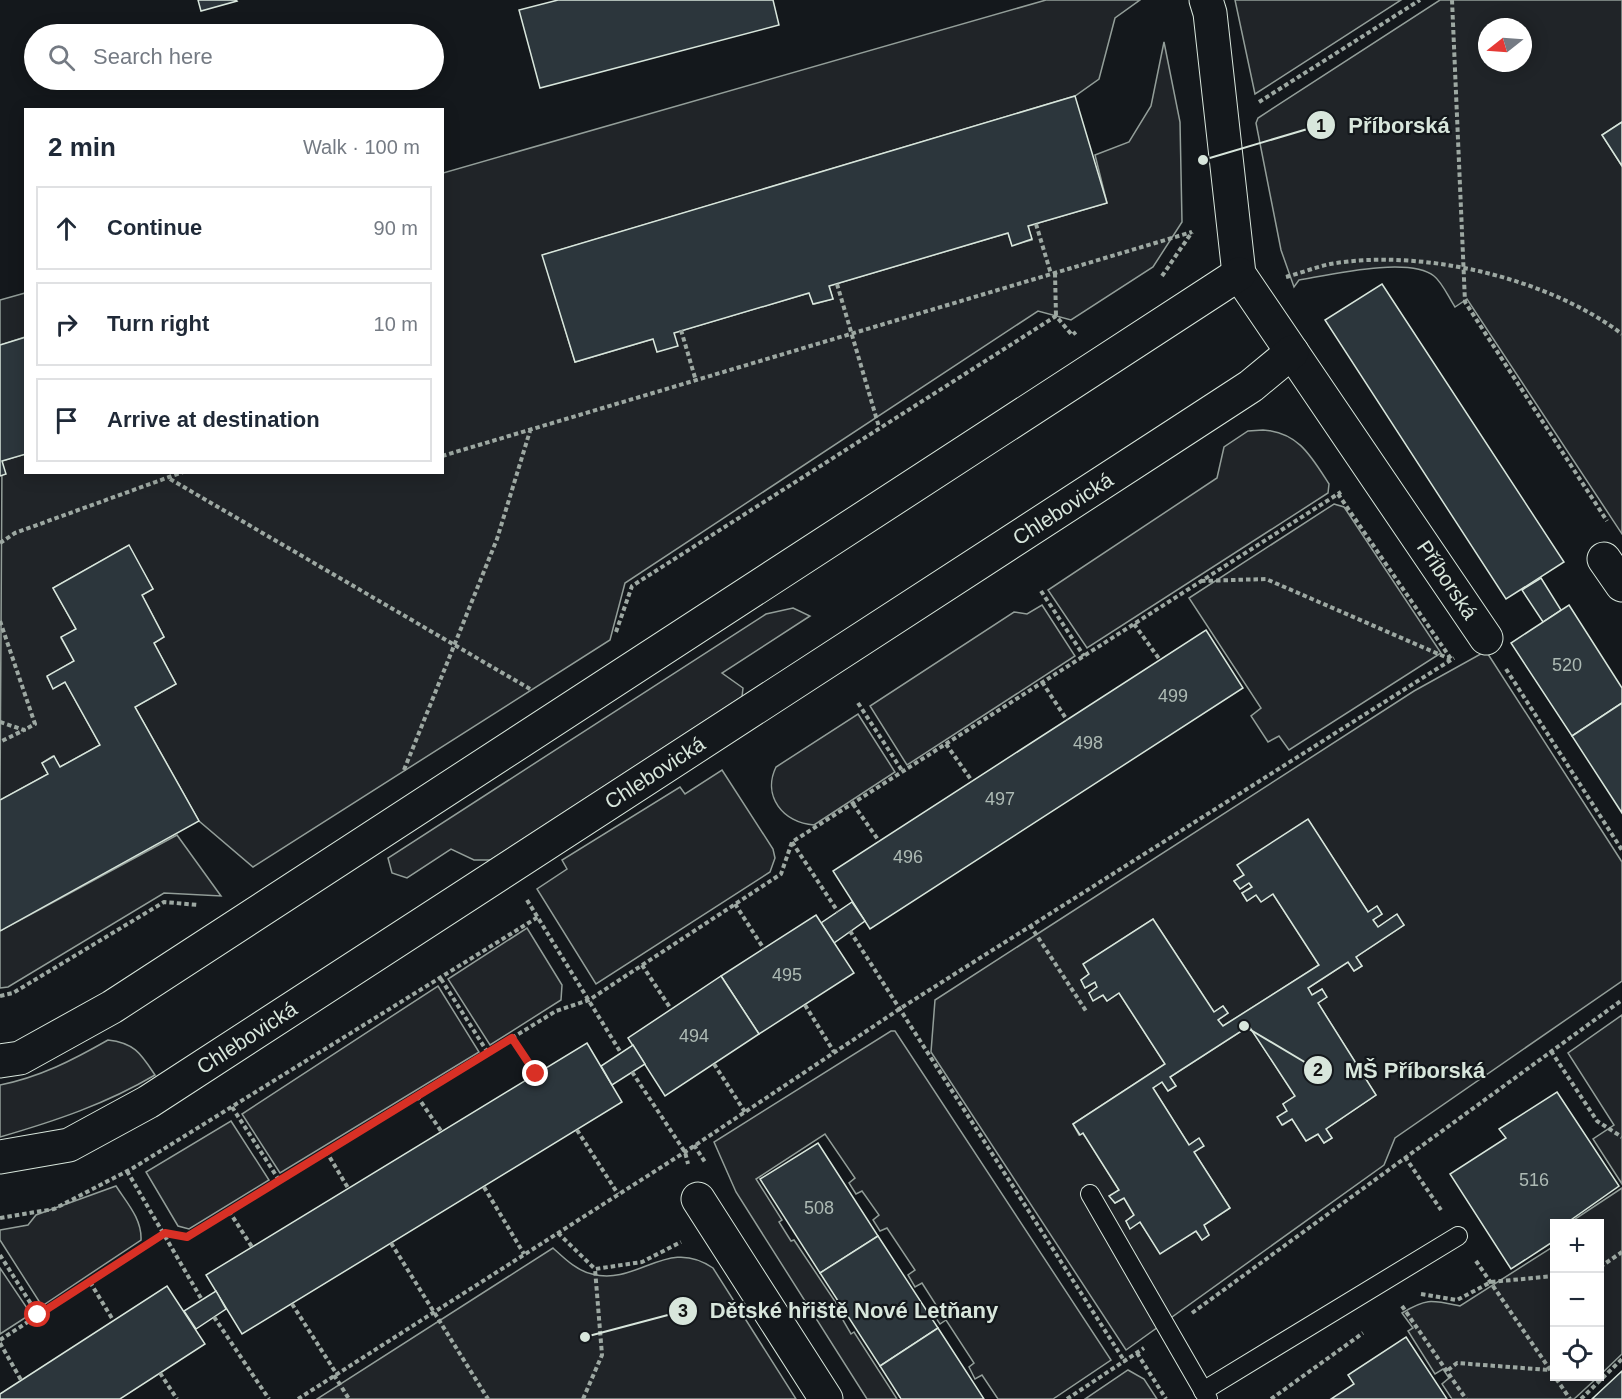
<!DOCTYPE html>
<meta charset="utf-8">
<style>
body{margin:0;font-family:Helvetica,sans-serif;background:#f6f6f7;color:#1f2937}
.controls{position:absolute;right:18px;bottom:18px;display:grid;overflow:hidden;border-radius:0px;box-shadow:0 3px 15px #0003}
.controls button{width:54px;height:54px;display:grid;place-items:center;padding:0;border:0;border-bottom:2px solid #e0e1e3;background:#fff;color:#1f2937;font:30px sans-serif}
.compass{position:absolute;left:1478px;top:18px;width:54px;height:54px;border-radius:50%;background:#fff;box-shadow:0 3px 15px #0003;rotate:253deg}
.stop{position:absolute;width:18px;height:18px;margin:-14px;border:4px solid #d93025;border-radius:50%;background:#fff}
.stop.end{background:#d93025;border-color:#fff;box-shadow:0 2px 6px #0008}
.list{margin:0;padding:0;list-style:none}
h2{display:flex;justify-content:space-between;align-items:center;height:78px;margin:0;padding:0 24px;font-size:26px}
h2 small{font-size:20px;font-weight:400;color:#747a83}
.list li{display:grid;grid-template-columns:39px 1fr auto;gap:18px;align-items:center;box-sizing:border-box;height:84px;margin:0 12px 12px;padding:0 12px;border:2px solid #e0e1e3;border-radius:0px}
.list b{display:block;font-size:22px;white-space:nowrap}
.list em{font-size:20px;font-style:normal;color:#747a83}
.icon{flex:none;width:33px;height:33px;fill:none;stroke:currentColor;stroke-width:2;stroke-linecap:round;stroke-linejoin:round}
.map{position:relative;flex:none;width:1622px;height:1399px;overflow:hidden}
.search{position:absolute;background:#fff;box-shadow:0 3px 15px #0003;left:24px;top:24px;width:420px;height:66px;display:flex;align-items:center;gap:15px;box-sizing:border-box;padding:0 21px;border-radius:33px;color:#747a83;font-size:22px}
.panel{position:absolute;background:#fff;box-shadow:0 3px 15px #0003;left:24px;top:108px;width:420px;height:366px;border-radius:0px}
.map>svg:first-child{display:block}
</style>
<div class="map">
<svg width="1622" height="1399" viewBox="0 0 1622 1399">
<rect width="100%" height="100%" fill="#14181c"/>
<g fill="#202428" stroke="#939e99" stroke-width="1.5" fill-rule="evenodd">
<polygon points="1046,0 1140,0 1115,18 1099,79 1075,96 543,255 575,362 809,293 814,304 833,299 829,286 1008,233 1012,245 1032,240 1028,226 1107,203 1095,155 1129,142 1151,106 1164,42 1180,122 1182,222 1153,267 1071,320 1038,311 625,583 610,640 253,867 199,821 135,707 176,684 154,643 164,637 142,595 153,589 128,546 53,588 76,629 61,638 74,661 47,677 53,688 65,682 100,745 60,767 53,756 42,763 48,774 0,800 2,461 25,454 26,472 442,472 443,173"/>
<polygon points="1235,0 1401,0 1255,94"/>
<path d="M1440 0H1622V122L1602 135 1622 166V534L1467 299 1455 307C1449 298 1442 282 1434 276 1409 256 1329 275 1299 280L1294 287 1281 250 1256 123 1258 118ZM1487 27H1523V63H1487Z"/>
<polygon points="25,293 25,337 0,345 0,300"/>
<path d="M1263 430C1298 432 1311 456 1329 484L1328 493 1087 648 1048 590 1217 478 1224 447 1248 431Z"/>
<polygon points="1334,504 1344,507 1441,653 1289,750 1279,736 1268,742 1251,716 1261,708 1189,598"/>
<polygon points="1042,605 1075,656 907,765 870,706 1014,612 1027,614"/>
<polygon points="793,608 810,616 722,673 743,688 742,697 491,860 474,860 451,849 407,878 392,873 388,858 766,614"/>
<path d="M1486 651 1622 862V981L1395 1138 1384 1165 1126 1350 931 1052 935 1000 1414 691ZM1308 820 1368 912 1377 906 1382 914 1373 920 1378 927 1396 915 1404 925 1356 957 1362 966 1354 971 1348 962 1308 988 1312 995 1322 989 1326 997 1318 1003 1376 1095 1326 1129 1332 1138 1324 1143 1318 1134 1306 1141 1292 1119 1283 1125 1278 1117 1287 1111 1283 1104 1295 1096 1249 1026 1170 1077 1176 1086 1168 1091 1162 1082 1153 1088 1189 1145 1198 1139 1203 1146 1194 1152 1230 1208 1204 1225 1209 1235 1202 1240 1196 1231 1160 1253 1140 1222 1130 1228 1126 1221 1134 1215 1124 1198 1115 1203 1110 1196 1119 1190 1083 1133 1079 1135 1073 1124 1165 1064 1119 993 1107 1001 1103 995 1093 1000 1089 993 1097 987 1095 982 1085 988 1081 980 1089 974 1084 964 1153 919 1214 1012 1223 1006 1228 1013 1218 1020 1223 1026 1319 965 1273 894 1256 895 1247 901 1242 893 1252 887 1249 883 1240 889 1234 881 1244 875 1238 865Z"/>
<path d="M858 714 895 772 814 825C783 823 762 796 776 767Z"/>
<polygon points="722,770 773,849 775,858 770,872 596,984 537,889 567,869 562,860 680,787 685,794"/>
<polygon points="177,835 221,896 164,893 8,987 0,988 0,931"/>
<polygon points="527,928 562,985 561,1000 490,1045 448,979"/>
<polygon points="438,986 479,1052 280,1173 242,1114"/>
<polygon points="1622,1015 1622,1184 1593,1139 1614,1125 1568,1053"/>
<polygon points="891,1031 895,1031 1111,1360 1053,1399 998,1399 982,1375 975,1379 969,1367 974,1363 946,1320 940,1324 932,1312 938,1308 922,1283 915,1287 908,1275 915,1270 887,1228 880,1231 873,1220 879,1215 862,1191 856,1194 849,1183 855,1178 825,1134 756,1179 782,1220 779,1222 791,1241 794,1240 842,1312 840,1315 851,1334 854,1332 897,1399 867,1399 736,1192 714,1142"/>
<path d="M108 1040C135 1043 141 1054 155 1075 106 1104 55 1121 0 1137V1085C40 1077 73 1060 108 1040Z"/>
<polygon points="231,1121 269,1180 189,1229 178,1226 146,1172"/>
<path d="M116 1186C127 1203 142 1219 141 1240L42 1306 0 1240V1230L28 1225 36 1215Z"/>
<polygon points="1622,1188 1622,1354 1600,1375 1600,1224 1569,1223"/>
<path d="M1554 1246V1376L1598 1377 1574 1399H1452L1442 1384 1449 1378 1443 1369 1435 1374 1408 1331 1413 1328 1402 1313C1427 1298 1431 1300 1460 1306Z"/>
<path d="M553 1248C564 1258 577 1271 592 1274 638 1286 667 1236 713 1268L796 1399H317Z"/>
<polygon points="0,1268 31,1314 0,1334"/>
<polygon points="1128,1370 1144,1379 1157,1399 1085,1399"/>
</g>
<g fill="#2c363c" stroke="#d8e6dc" stroke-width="1.5">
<polygon points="198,0 236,0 237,1 201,11"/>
<polygon points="558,0 773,0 779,25 540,88 519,10"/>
<polygon points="1075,96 1107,203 1028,226 1032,239 1012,246 1008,233 829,286 833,299 813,304 809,293 674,333 678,346 657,352 653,339 575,362 542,255"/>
<polygon points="1622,122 1622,166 1602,135"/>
<polygon points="1382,284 1564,562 1506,599 1325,320"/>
<polygon points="26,337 26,454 2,461 6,474 0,476 0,345"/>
<polygon points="129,545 153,589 142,595 164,637 154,643 176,684 135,707 199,821 0,931 0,800 48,774 42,763 54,756 60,767 100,745 65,682 53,689 47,676 74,661 61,637 76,629 53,588"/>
<polygon points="1541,578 1561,610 1543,622 1522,590"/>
<polygon points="1569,605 1622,688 1622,703 1572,736 1511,643"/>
<polygon points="1206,630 1243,688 870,929 833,871"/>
<polygon points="1622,703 1622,813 1572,736"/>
<polygon points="1308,819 1368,912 1377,906 1382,914 1373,920 1378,927 1397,914 1404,925 1356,957 1362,966 1354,971 1348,962 1308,988 1312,995 1322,989 1327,997 1318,1003 1376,1095 1326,1129 1332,1138 1324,1143 1318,1134 1306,1141 1292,1119 1282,1125 1277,1117 1287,1111 1283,1104 1295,1096 1249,1026 1170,1077 1176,1086 1168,1091 1162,1082 1153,1088 1189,1145 1199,1138 1204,1146 1194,1152 1230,1208 1204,1225 1209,1235 1202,1240 1196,1231 1160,1254 1140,1222 1130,1229 1126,1221 1134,1215 1124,1198 1115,1203 1109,1196 1119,1190 1083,1133 1080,1135 1073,1124 1165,1064 1119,993 1107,1001 1103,995 1093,1001 1089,993 1097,987 1095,982 1085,988 1081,980 1089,974 1083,964 1153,919 1214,1012 1223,1006 1228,1013 1218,1020 1223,1026 1319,965 1273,894 1261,902 1256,895 1247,901 1242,893 1252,887 1249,883 1240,889 1234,881 1244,875 1237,865"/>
<polygon points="852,902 865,921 834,943 821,923"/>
<polygon points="816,915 854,973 759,1034 721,976"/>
<polygon points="721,976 759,1034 665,1096 628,1038"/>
<polygon points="587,1043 622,1102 242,1334 206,1275"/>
<polygon points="633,1045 645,1064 612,1085 601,1066"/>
<polygon points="1557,1092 1619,1186 1565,1224 1554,1224 1554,1241 1511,1269 1450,1174 1506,1138 1499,1129"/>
<polygon points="818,1143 878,1236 820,1273 760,1179"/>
<polygon points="878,1236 938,1328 880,1366 820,1273"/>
<polygon points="167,1286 205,1344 120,1399 0,1399 0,1394"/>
<polygon points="216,1291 226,1309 196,1329 184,1311"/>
<polygon points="938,1328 984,1399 901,1399 880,1366"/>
<polygon points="1406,1337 1447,1399 1331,1399 1354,1384 1348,1375"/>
<polygon points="1622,1371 1622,1399 1592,1399"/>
</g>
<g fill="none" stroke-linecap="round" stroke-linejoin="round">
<defs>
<g id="service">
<polyline points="1090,1194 1208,1399"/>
<polyline points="1203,1391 1458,1236"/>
</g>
<g id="minor">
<polyline points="1206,0 1210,13 1239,274 1486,638"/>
<polyline points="1604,559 1622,585"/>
<polyline points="0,1061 20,1058 112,1007 1239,274"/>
<polyline points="0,1157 69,1145 148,1102 1168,440 1251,386 1292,352"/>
<polyline points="698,1199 826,1399"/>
</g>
</defs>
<use href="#service" stroke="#d8e6dc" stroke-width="20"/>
<use href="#minor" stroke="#d8e6dc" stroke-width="35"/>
<g stroke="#9da8a2" stroke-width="4" stroke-dasharray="4.5 3" stroke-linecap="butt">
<polyline points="1452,0 1465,302 1607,521"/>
<polyline points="1259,102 1420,0"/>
<polyline points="1036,224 1051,274"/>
<polyline points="1055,273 1056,316"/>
<polyline points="1162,276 1192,232"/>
<path d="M1286 277C1301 273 1316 267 1330 264 1422 248 1548 278 1622 334"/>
<polyline points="837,284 879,427"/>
<polyline points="681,330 696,381"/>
<polyline points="442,456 1192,232"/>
<polyline points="170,479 530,689"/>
<polyline points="1338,494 1451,659"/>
<polyline points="0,543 15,533 183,472"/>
<polyline points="1201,581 1266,579 1450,659"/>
<polyline points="1041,591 1084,656"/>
<polyline points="0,621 35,724 24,730"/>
<polyline points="1134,624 1160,660"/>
<polyline points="616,632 632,586 1056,316 1072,335 1076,332"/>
<polyline points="1506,669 1622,850"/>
<polyline points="1042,682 1067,720"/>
<polyline points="858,703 903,772"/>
<polyline points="0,722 24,730 0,742"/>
<polyline points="946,744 972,781"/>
<polyline points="404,770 497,539 530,431"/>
<polyline points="853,804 879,841"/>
<polyline points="792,842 838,912"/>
<polyline points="527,900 621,1053"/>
<polyline points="735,904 764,949"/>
<polyline points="1030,925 1086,1011"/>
<polyline points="850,931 1125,1362"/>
<polyline points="642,965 671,1009"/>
<polyline points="441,979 488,1053"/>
<polyline points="0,996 13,993 164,902 198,905"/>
<polyline points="805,1005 834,1052"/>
<polyline points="512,1038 536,1074"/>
<polyline points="1551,1051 1597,1121 1622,1137"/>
<polyline points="714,1064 745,1112"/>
<polyline points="632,1072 685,1152 688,1164"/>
<polyline points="417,1096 441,1131"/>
<polyline points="232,1107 279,1180"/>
<polyline points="577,1130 618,1194"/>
<polyline points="694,1145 705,1162"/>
<polyline points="326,1151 348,1188"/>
<polyline points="1405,1157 1441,1210"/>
<polyline points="127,1171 202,1300"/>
<polyline points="484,1187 524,1254"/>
<polyline points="229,1211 252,1247"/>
<polyline points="0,1218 54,1209 133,1168 538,917"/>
<polyline points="558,1233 595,1269 642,1262 681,1242"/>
<polyline points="391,1243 488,1399"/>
<polyline points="0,1255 38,1315"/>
<polyline points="1476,1261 1570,1399"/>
<polyline points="1600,1267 1622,1252"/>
<polyline points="90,1282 113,1320"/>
<polyline points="1421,1294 1457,1300 1491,1282 1554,1276"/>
<polyline points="292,1304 336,1373"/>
<polyline points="1402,1306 1466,1399"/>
<polyline points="1192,1313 1622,1000"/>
<polyline points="214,1317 269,1399"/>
<polyline points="0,1340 165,1233 187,1237 556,1011 589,1000 781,874 792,842 1341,492"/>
<polyline points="0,1343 21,1380"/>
<polyline points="1137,1353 1166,1399"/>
<polyline points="1448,1370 1457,1363 1549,1370"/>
<polyline points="160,1373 177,1399"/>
<polyline points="334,1375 349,1399"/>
<polyline points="298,1399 685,1152 901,1008 1454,658"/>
<polyline points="583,1399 602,1355 595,1269"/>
<polyline points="1067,1399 1144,1348"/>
<polyline points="1271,1399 1363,1333"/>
<polyline points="1581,1399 1622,1359"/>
</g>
<use href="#service" stroke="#14181c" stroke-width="18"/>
<use href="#minor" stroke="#14181c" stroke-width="33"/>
</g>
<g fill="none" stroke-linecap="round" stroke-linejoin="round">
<polyline stroke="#d93025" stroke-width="8" points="38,1315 165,1233 187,1237 512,1038 536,1074"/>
</g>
<g text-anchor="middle" stroke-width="4.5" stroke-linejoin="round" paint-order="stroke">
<g font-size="18" fill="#adbab4">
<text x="1567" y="671">520</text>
<text x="1173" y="702">499</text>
<text x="1088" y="749">498</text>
<text x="1000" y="805">497</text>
<text x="908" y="863">496</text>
<text x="787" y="981">495</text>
<text x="694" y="1042">494</text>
<text x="1534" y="1186">516</text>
<text x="819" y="1214">508</text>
</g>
<g font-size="21" fill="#d8e6dc" stroke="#14181c">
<text transform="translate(1063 509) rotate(-33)" y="7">Chlebovická</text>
<text transform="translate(1447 580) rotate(56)" y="7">Příborská</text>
<text transform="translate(655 773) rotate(-33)" y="7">Chlebovická</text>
<text transform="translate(247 1038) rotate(-33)" y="7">Chlebovická</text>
</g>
</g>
<path fill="none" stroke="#d8e6dc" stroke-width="2" d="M1203 160L1321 125M1244 1026L1318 1070M585 1337L683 1311"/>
<g fill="#d8e6dc" stroke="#14181c" stroke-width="2">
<circle cx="1203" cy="160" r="6"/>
<circle cx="1244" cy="1026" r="6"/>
<circle cx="585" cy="1337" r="6"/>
<circle cx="1321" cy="125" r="15"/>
<circle cx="1318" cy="1070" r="15"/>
<circle cx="683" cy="1311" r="15"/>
</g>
<g font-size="18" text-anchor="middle" font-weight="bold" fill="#111">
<text x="1321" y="132">1</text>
<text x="1318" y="1076">2</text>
<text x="683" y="1317">3</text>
</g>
<g font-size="22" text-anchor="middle" font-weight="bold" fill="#d8e6dc" stroke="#14181c" stroke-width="4.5" stroke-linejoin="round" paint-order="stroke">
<text x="1399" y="133">Příborská</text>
<text x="1415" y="1078">MŠ Příborská</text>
<text x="854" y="1318">Dětské hřiště Nové Letňany</text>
</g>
</svg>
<div class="controls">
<button>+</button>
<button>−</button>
<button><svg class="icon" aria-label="locate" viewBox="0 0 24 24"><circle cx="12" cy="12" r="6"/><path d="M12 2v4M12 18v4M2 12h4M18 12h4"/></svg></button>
</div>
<svg class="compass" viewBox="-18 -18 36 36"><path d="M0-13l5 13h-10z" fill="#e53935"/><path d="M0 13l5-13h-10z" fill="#747a83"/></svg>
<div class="stop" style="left:38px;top:1315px"></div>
<div class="stop end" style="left:536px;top:1074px"></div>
<div class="search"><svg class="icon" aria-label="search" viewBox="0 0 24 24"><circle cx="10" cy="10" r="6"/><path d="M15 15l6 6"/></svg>Search here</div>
<section class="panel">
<h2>2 min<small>Walk · 100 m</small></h2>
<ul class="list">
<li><svg class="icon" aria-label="ahead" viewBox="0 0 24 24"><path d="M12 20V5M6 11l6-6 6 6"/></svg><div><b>Continue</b></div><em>90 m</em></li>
<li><svg class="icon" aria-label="right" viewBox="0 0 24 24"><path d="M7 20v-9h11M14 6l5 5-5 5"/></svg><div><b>Turn right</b></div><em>10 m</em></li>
<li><svg class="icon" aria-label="arrive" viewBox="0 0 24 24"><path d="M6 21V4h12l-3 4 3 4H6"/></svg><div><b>Arrive at destination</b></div></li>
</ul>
</section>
</div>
